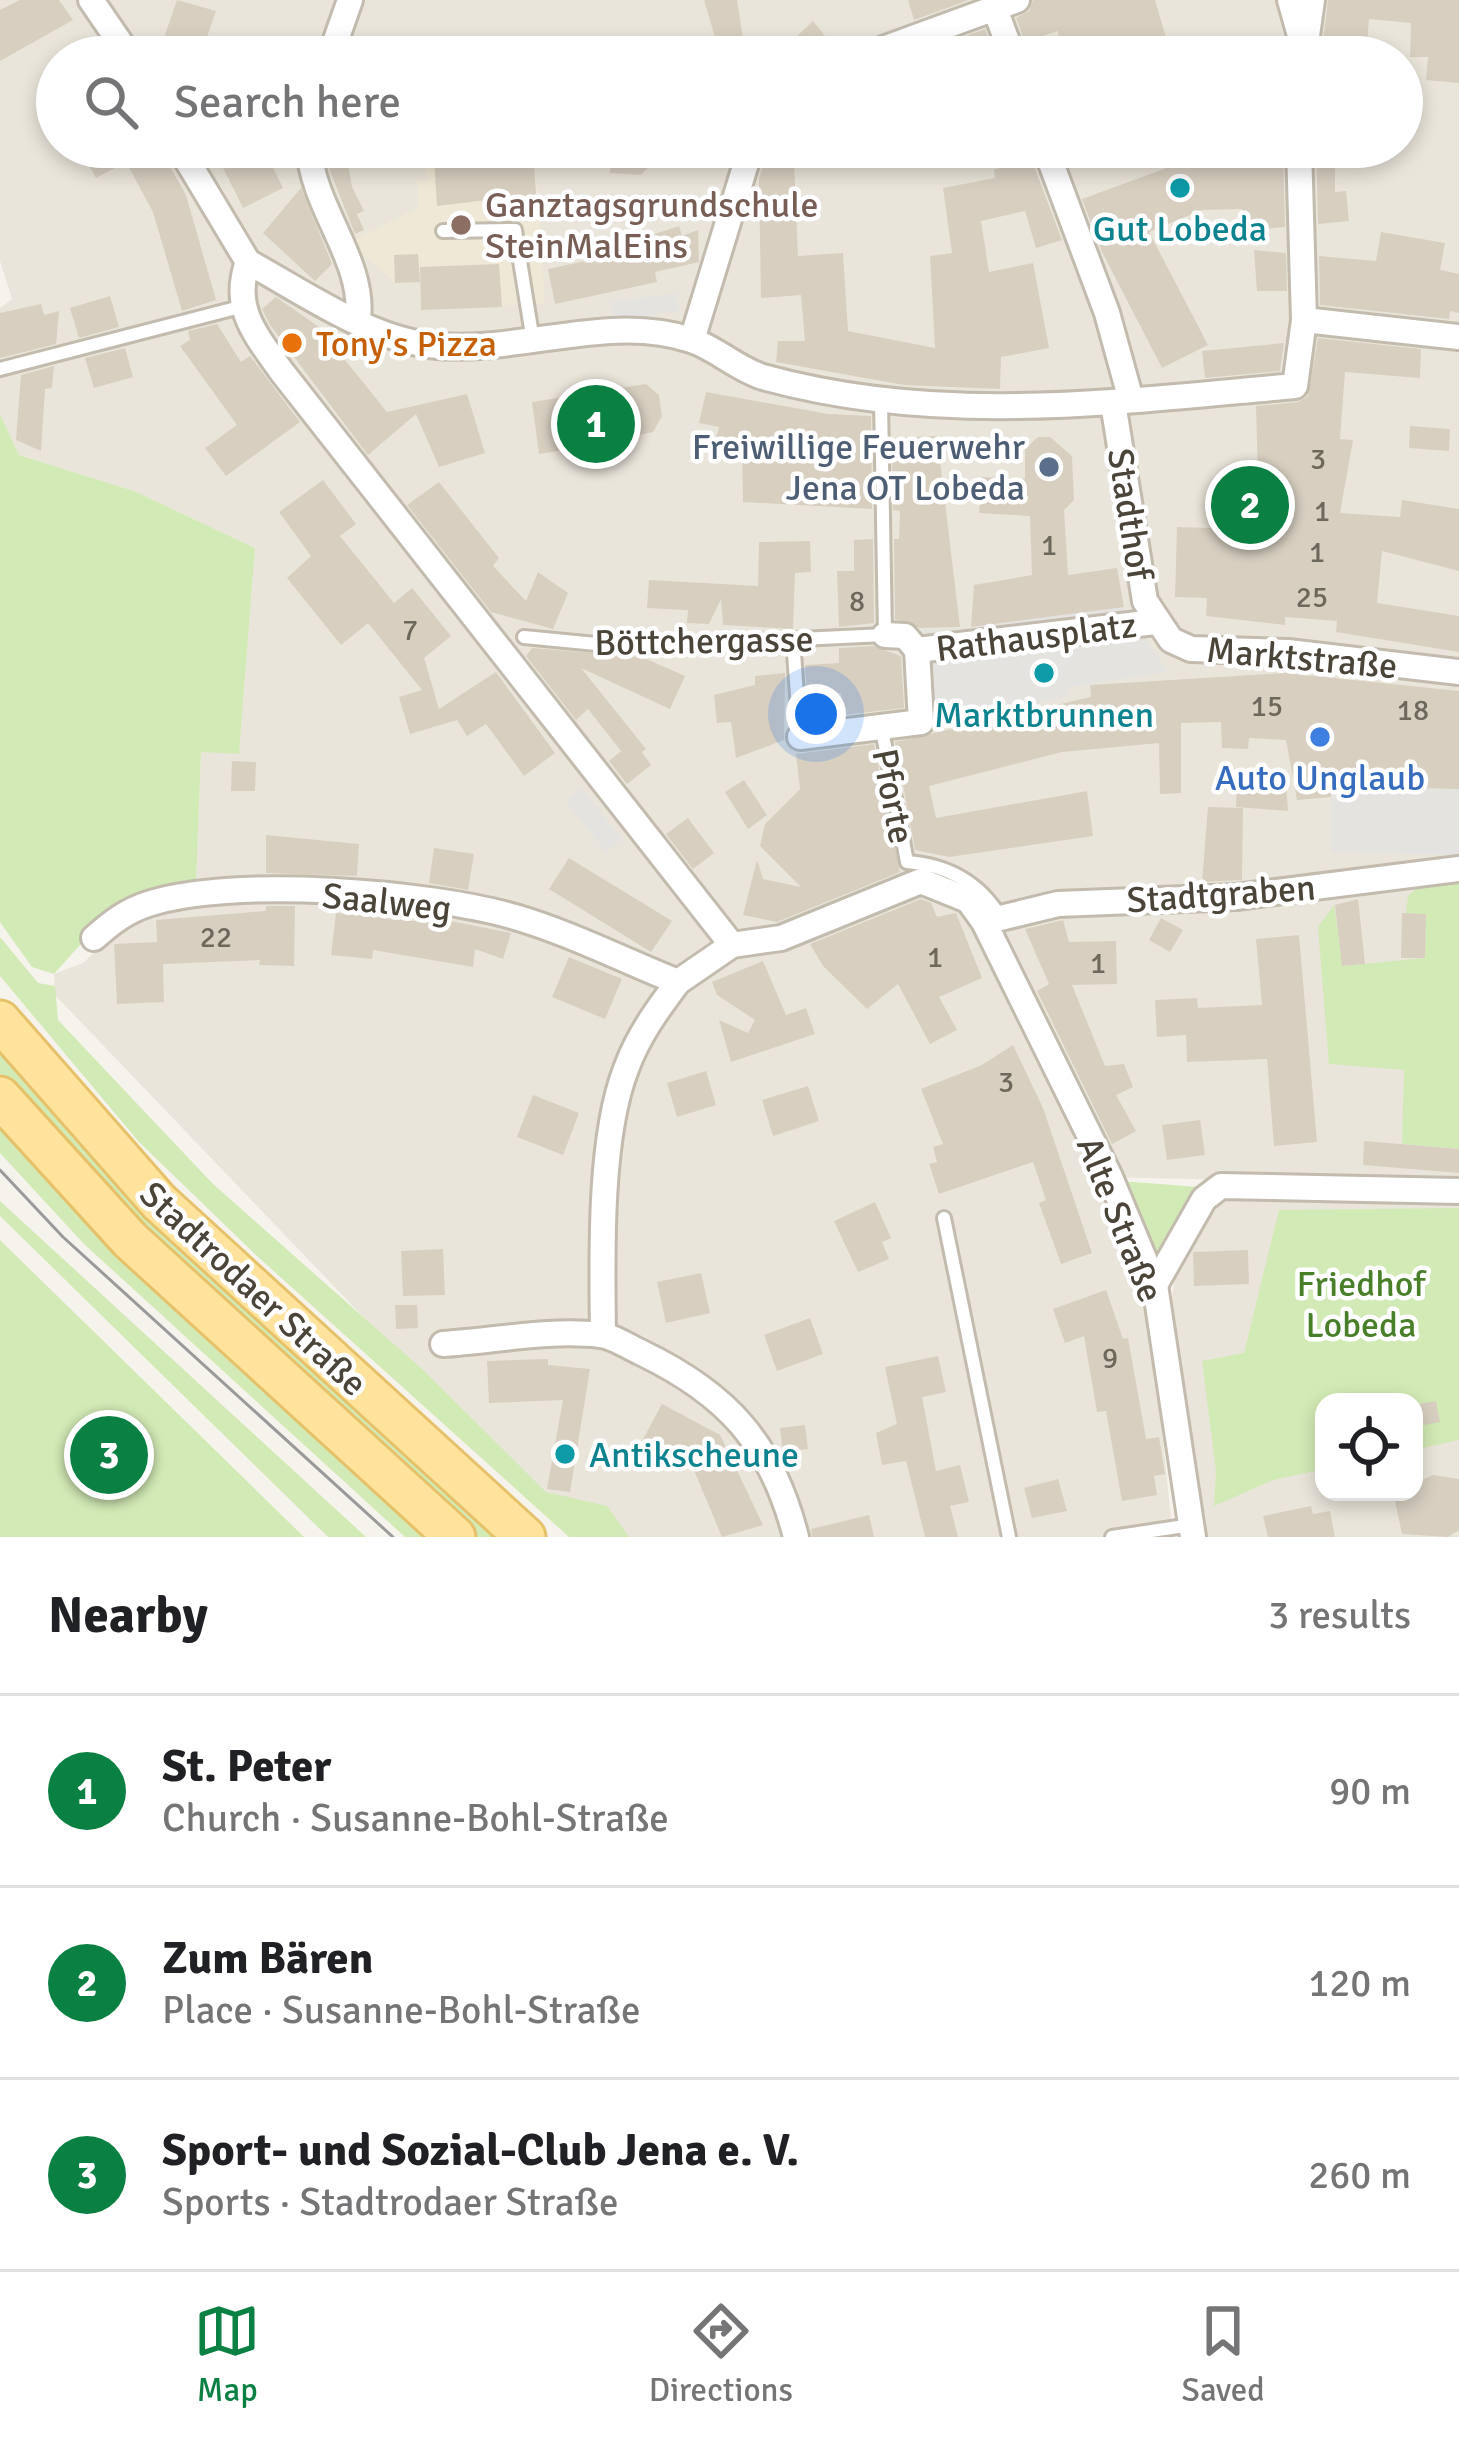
<!DOCTYPE html>
<meta charset="utf-8">
<style>
body{margin:0;font-family:Signika,sans-serif;background:#f2f2f2;color:#202124}
.controls{position:absolute;right:36px;bottom:36px;display:grid;overflow:hidden;border-radius:24px;box-shadow:0 6px 18px #0003}
.controls button{width:108px;height:108px;display:grid;place-items:center;padding:0;border:0;border-bottom:3px solid #e0e0e0;background:#fff;color:#202124;font:60px sans-serif}
.you{position:absolute;left:816px;top:714px;width:42px;height:42px;margin:-30px;border:9px solid #fff;border-radius:50%;background:#1a73e8;box-shadow:0 0 0 18px #1a73e833}
.badge{display:grid;place-items:center;width:78px;height:78px;border-radius:50%;background:#0b8043;color:#fff;font-size:39px;font-weight:700}
.pin{position:absolute;translate:-50% -50%;border:6px solid #fff;box-shadow:0 3px 12px #0006}
.list{margin:0;padding:0;list-style:none}
h2{display:flex;justify-content:space-between;align-items:center;height:156px;margin:0;padding:0 48px;font-size:51px}
h2 small{font-size:39px;font-weight:400;color:#757577}
.list li{display:grid;grid-template-columns:78px 1fr auto;gap:36px;align-items:center;box-sizing:border-box;height:192px;padding:0 48px;border-top:3px solid #e0e0e0}
.list b{display:block;font-size:45px;white-space:nowrap}
.list p{margin:0;font-size:39px;white-space:nowrap;color:#757577}
.list em{font-size:39px;font-style:normal;color:#757577}
.icon{flex:none;width:66px;height:66px;fill:none;stroke:currentColor;stroke-width:2;stroke-linecap:round;stroke-linejoin:round}
.map{position:relative;flex:none;width:1459px;height:1537px;overflow:hidden}
.search{position:absolute;background:#fff;box-shadow:0 6px 18px #0003;left:36px;right:36px;top:36px;height:132px;display:flex;align-items:center;gap:30px;box-sizing:border-box;padding:0 42px;border-radius:66px;color:#757577;font-size:45px}
.sheet{height:732px;background:#fff}
nav{display:flex;justify-content:space-around;align-items:center;box-sizing:border-box;height:168px;border-top:3px solid #e0e0e0;background:#fff;font-size:33px;color:#757577}
nav a{display:grid;justify-items:center;gap:6px}
nav .on{color:#0b8043}
.map>svg:first-child{display:block}
</style>
<div class="map">
<svg width="1459" height="1537" viewBox="0 0 1459 1537">
<rect width="100%" height="100%" fill="#f6f3ec"/>
<g fill="#eae5da" fill-rule="evenodd">
<path d="M0 0H1459V1185L1100 1177 1152 1335 1173 1537H574L55 995 54 974 83 963 131 919 196 885 201 751 239 753 255 548 134 491 19 455 0 414V308L12 299 0 261ZM57 57H1402V147H57Z"/>
<path d="M1237 1194 1459 1197V1537H1201L1176 1367 1172 1299 1176 1266 1199 1220ZM1324 1402H1414V1492H1324Z"/>
</g>
<polygon fill="#efe8d6" points="419,147 534,147 545,303 421,310 420,282 396,283 349,242 418,208 418,182 427,180"/>
<g fill="#d2eab5">
<polygon points="0,414 19,455 134,491 255,548 239,754 201,752 196,885 113,908 54,974 32,967 0,922"/>
<polygon points="1459,883 1459,1149 1402,1144 1404,1070 1329,1064 1318,927 1334,905 1343,966 1425,958 1426,915 1406,913 1408,896 1421,884"/>
<polygon points="0,937 38,983 55,986 58,1020 213,1184 422,1369 546,1492 607,1506 629,1537 569,1537 257,1256 139,1142 0,976"/>
<polygon points="0,1046 504,1537 477,1537 193,1279 38,1120 0,1073"/>
<path d="M0 1124C129 1275 281 1404 428 1537H405L84 1244 0 1153Z"/>
<polygon points="1121,1181 1198,1187 1158,1261 1151,1262"/>
<polygon points="0,1201 366,1537 328,1537 0,1216"/>
<polygon points="1459,1208 1459,1440 1414,1450 1414,1402 1324,1402 1324,1469 1273,1480 1214,1506 1216,1471 1202,1361 1244,1353 1279,1210"/>
<polygon points="0,1240 304,1537 0,1537"/>
</g>
<g fill="#e5e3e0">
<polygon points="676,293 679,311 614,320 611,302"/>
<polygon points="1121,603 1168,672 1068,687 1067,696 911,733 905,630 962,629"/>
<polygon points="1331,786 1459,789 1459,855 1331,852"/>
<polygon points="582,789 622,839 606,852 566,801"/>
</g>
<g fill="#d8cfc1">
<polygon points="20,0 59,0 73,20 0,61 0,10"/>
<polygon points="177,0 216,11 200,57 177,57 165,35"/>
<polygon points="704,0 737,0 746,57 721,57"/>
<polygon points="908,0 969,0 914,20"/>
<polygon points="1033,0 1155,0 1168,44 1125,57 1060,57 1058,31 1025,42 1016,18 1029,11"/>
<polygon points="1328,0 1459,0 1459,83 1426,80 1428,57 1410,57 1411,23 1369,19 1366,57 1321,57"/>
<polygon points="813,21 842,57 775,57"/>
<polygon points="985,29 995,57 925,57 924,52"/>
<polygon points="79,147 159,147 186,195 216,300 182,311 153,212 126,162 96,178"/>
<polygon points="221,147 263,147 283,188 243,208 219,160"/>
<polygon points="335,147 345,147 352,187 364,211 357,214 364,230 355,234 328,166 327,157"/>
<polygon points="611,147 651,147 651,164 641,175 610,173"/>
<polygon points="1224,147 1283,147 1285,227 1252,230 1252,221 1242,221 1242,209 1202,210 1149,232 1208,345 1162,368 1102,252 1082,199"/>
<polygon points="1316,147 1335,147 1335,192 1346,191 1349,221 1318,224"/>
<polygon points="496,154 496,164 534,162 536,194 437,206 434,158"/>
<polygon points="1031,158 1062,240 1036,248 1025,211 981,221 989,272 1033,263 1049,348 1001,357 1000,389 904,385 776,362 778,341 805,341 801,295 761,298 759,178 764,163 794,161 798,256 843,253 848,331 935,348 930,256 952,253 943,188 995,178 994,170"/>
<polygon points="301,188 332,264 315,281 263,233"/>
<polygon points="679,226 682,236 698,230 699,262 655,272 657,282 555,304 548,269 609,256 604,240 646,237"/>
<polygon points="1381,232 1445,243 1440,270 1459,274 1459,313 1450,311 1449,319 1320,305 1319,256 1376,261"/>
<polygon points="1254,250 1286,253 1287,291 1257,291"/>
<polygon points="418,254 420,282 395,283 394,255"/>
<polygon points="499,264 502,307 421,310 420,267"/>
<polygon points="110,296 119,327 79,338 70,308"/>
<polygon points="276,297 345,345 337,350 387,412 467,394 485,453 439,467 416,414 368,455 270,325 262,309"/>
<polygon points="41,304 44,315 59,311 56,344 0,358 0,313"/>
<polygon points="217,324 241,362 250,356 300,422 226,476 205,448 237,425 180,346 190,340 188,331"/>
<polygon points="1318,338 1421,349 1420,378 1345,372 1340,439 1353,440 1340,513 1400,517 1402,500 1459,509 1459,571 1382,551 1377,603 1459,616 1459,652 1336,632 1337,621 1285,617 1285,625 1206,616 1207,598 1175,597 1177,527 1211,528 1213,478 1258,480 1256,406 1298,402 1308,396"/>
<polygon points="1284,343 1280,371 1205,378 1202,351"/>
<polygon points="125,348 133,377 94,388 85,358"/>
<polygon points="54,366 52,388 45,389 41,451 16,440 21,375"/>
<polygon points="646,384 659,395 662,416 653,432 625,438 629,456 601,462 598,443 588,437 581,447 539,454 532,402"/>
<polygon points="706,392 828,414 871,416 872,509 743,502 742,446 716,439 719,427 699,423"/>
<polygon points="1410,426 1450,429 1449,451 1409,448"/>
<polygon points="937,436 960,627 920,628 895,619 894,539 899,539 900,511 893,510 892,438"/>
<polygon points="1038,437 1050,437 1072,456 1074,500 1064,510 1068,575 1117,568 1124,607 971,627 974,585 1032,575 1030,516 979,513 982,477 1025,479 1025,449"/>
<polygon points="323,480 356,524 340,536 394,603 412,588 451,636 424,658 439,709 496,672 555,753 524,776 486,724 467,736 457,720 410,734 399,697 422,690 368,623 341,645 287,578 311,556 279,512"/>
<polygon points="439,482 499,558 493,566 526,601 538,572 568,593 553,629 491,612 407,505"/>
<polygon points="873,539 874,623 839,627 837,571 854,571 854,540"/>
<polygon points="810,541 811,572 795,573 793,629 723,625 721,599 709,624 687,623 688,610 647,608 649,580 758,586 759,542"/>
<polygon points="873,646 901,656 904,708 843,715 841,693 807,694 805,665 839,663 839,648"/>
<polygon points="532,648 642,657 685,676 670,709 581,668 646,749 642,752 651,765 627,784 609,761 621,751 588,709 576,720 526,656"/>
<polygon points="785,673 784,740 736,758 731,722 717,723 714,695 755,685 755,676"/>
<polygon points="1285,673 1459,691 1459,789 1331,786 1331,797 1297,800 1286,740 1249,738 1248,749 1222,748 1221,722 1181,723 1181,793 1160,794 1159,743 1062,752 929,786 936,818 1087,791 1093,836 949,857 915,850 895,742 1091,697 1090,685"/>
<polygon points="874,744 900,872 777,922 743,915 757,860 763,879 801,887 760,846 765,824 800,789 796,754"/>
<polygon points="232,761 256,762 255,791 231,791"/>
<polygon points="744,780 767,815 748,829 725,792"/>
<polygon points="1237,784 1286,784 1288,811 1236,807"/>
<polygon points="1208,807 1243,808 1242,880 1202,882"/>
<polygon points="688,818 714,853 693,869 666,834"/>
<polygon points="266,835 359,844 357,876 266,873"/>
<polygon points="434,848 474,854 468,890 429,883"/>
<polygon points="569,858 672,921 651,952 549,889"/>
<polygon points="921,899 931,903 937,917 956,913 982,978 939,997 957,1030 930,1044 898,984 867,1009 823,966 810,944"/>
<polygon points="1358,899 1365,964 1342,966 1335,905"/>
<polygon points="266,906 295,906 294,966 259,965 260,960 163,964 164,1002 117,1004 114,944 157,942 156,920 266,911"/>
<polygon points="336,913 424,922 425,916 511,933 503,959 475,949 473,967 373,950 372,959 331,955"/>
<polygon points="1402,913 1426,914 1425,958 1401,958"/>
<polygon points="1161,918 1183,930 1170,952 1149,940"/>
<polygon points="1063,920 1069,942 1116,941 1117,984 1072,985 1105,1066 1124,1064 1133,1087 1116,1095 1136,1131 1112,1144 1037,991 1049,984 1025,929"/>
<polygon points="1299,935 1317,1142 1274,1146 1267,1059 1187,1062 1186,1035 1157,1037 1155,1000 1197,998 1198,1008 1262,1005 1256,939"/>
<polygon points="569,957 622,979 605,1019 552,997"/>
<polygon points="763,961 786,1015 806,1008 815,1034 731,1062 719,1020 748,1033 755,1020 717,995 712,982"/>
<polygon points="1013,1045 1043,1108 1092,1253 1061,1264 1039,1203 1046,1200 1033,1162 939,1194 929,1164 937,1162 933,1147 943,1144 921,1089 982,1065"/>
<polygon points="706,1071 716,1105 677,1117 667,1083"/>
<polygon points="808,1086 819,1121 773,1136 762,1100"/>
<polygon points="533,1095 579,1113 563,1155 517,1137"/>
<polygon points="1200,1120 1205,1155 1167,1160 1162,1125"/>
<polygon points="1364,1141 1459,1149 1459,1173 1363,1165"/>
<polygon points="875,1202 891,1238 882,1242 889,1259 858,1272 834,1221"/>
<polygon points="443,1249 445,1295 403,1296 401,1251"/>
<polygon points="1248,1250 1249,1284 1194,1286 1193,1252"/>
<polygon points="701,1273 710,1313 666,1323 657,1282"/>
<polygon points="1106,1290 1123,1339 1128,1338 1146,1439 1159,1437 1165,1474 1154,1476 1157,1495 1122,1501 1106,1411 1097,1412 1084,1336 1065,1343 1053,1309"/>
<polygon points="395,1305 417,1305 418,1328 396,1329"/>
<polygon points="810,1318 823,1354 777,1371 764,1335"/>
<polygon points="938,1356 946,1392 922,1397 936,1471 960,1465 969,1502 950,1506 958,1537 925,1537 906,1461 882,1465 876,1433 897,1424 885,1367"/>
<polygon points="548,1359 548,1365 590,1369 570,1492 547,1489 563,1400 489,1403 487,1361"/>
<polygon points="1436,1401 1440,1422 1414,1427 1414,1405"/>
<polygon points="662,1404 720,1435 763,1525 722,1537 693,1468 642,1441"/>
<polygon points="805,1425 808,1449 783,1452 780,1428"/>
<polygon points="1433,1475 1459,1479 1459,1530 1448,1537 1402,1534 1393,1492 1414,1492 1414,1484"/>
<polygon points="1058,1479 1067,1511 1032,1518 1024,1488"/>
<polygon points="1311,1506 1313,1514 1330,1511 1335,1537 1268,1537 1263,1516"/>
<polygon points="869,1515 874,1537 812,1537 811,1529"/>
</g>
<g fill="none" stroke-linecap="round" stroke-linejoin="round">
<defs>
<g id="service">
<polyline points="443,231 515,230 533,341"/>
<polyline points="0,369 240,307"/>
<polyline points="524,637 627,647 885,635 881,401"/>
<polyline points="793,639 800,737"/>
<path d="M882 730 907 862C949 865 980 883 1001 918"/>
<polyline points="944,1218 1009,1537"/>
<polyline points="1112,1537 1191,1525"/>
</g>
<g id="minor">
<polyline points="91,0 130,57"/>
<polyline points="1290,0 1301,39"/>
<polyline points="995,9 1013,57"/>
<polyline points="330,57 350,0"/>
<polyline points="861,57 1017,0"/>
<polyline points="1304,57 1312,0"/>
<polyline points="179,147 248,262"/>
<path d="M309 147C312 208 365 260 358 319"/>
<polyline points="1045,147 1107,313 1131,400"/>
<path d="M248 262C303 292 366 337 429 345 513 356 608 312 691 340 716 348 737 369 763 377 940 426 1115 402 1295 386L1304 320 1299 147"/>
<path d="M248 262C231 308 256 335 282 372L732 945"/>
<polyline points="1304,320 1459,337"/>
<polyline points="692,340 751,147"/>
<polyline points="1113,403 1145,601 1171,640 1191,649 1288,652 1459,672"/>
<polyline points="885,635 905,636 917,650 1155,622"/>
<polyline points="800,737 921,722 917,650"/>
<polyline points="984,922 1058,904 1236,897 1459,869"/>
<path d="M94 938C111 923 126 911 148 904 233 876 429 892 515 917 570 933 625 961 678 982L732 945 781 938 921 881 968 900 984 922 1110 1177 1155 1285 1193 1537"/>
<polyline points="1155,1285 1204,1199 1221,1186 1459,1191"/>
<path d="M603 1334C602 1259 599 1138 626 1069 638 1036 657 1010 678 982"/>
<path d="M443 1344C492 1341 551 1329 600 1335 613 1336 629 1347 642 1353 727 1394 772 1443 796 1537"/>
</g>
<g id="primary">
<polyline points="0,1021 159,1202 525,1537"/>
<polyline points="0,1097 130,1240 455,1537"/>
</g>
</defs>
<use href="#service" stroke="#c2bbae" stroke-width="18"/>
<use href="#minor" stroke="#c2bbae" stroke-width="30"/>
<use href="#primary" stroke="#e6c16a" stroke-width="45"/>
<use href="#service" stroke="#fff" stroke-width="12"/>
<use href="#minor" stroke="#fff" stroke-width="24"/>
<use href="#primary" stroke="#ffe39c" stroke-width="39"/>
<polyline stroke="#9a9a9a" stroke-width="3" points="0,1170 63,1237 393,1537"/>
</g>
<g fill="#0f9aa8" stroke="#fff" stroke-width="4.5">
<circle cx="1180" cy="188" r="12"/>
<circle cx="1044" cy="673" r="12"/>
<circle cx="565" cy="1454" r="12"/>
</g>
<circle fill="#8d6e63" stroke="#fff" stroke-width="4.5" cx="461" cy="225" r="12"/>
<circle fill="#e8710a" stroke="#fff" stroke-width="4.5" cx="292" cy="343" r="12"/>
<circle fill="#5c6f8a" stroke="#fff" stroke-width="4.5" cx="1049" cy="467" r="12"/>
<circle fill="#3f7fe0" stroke="#fff" stroke-width="4.5" cx="1320" cy="737" r="12"/>
<g text-anchor="middle" stroke-width="9" stroke-linejoin="round" paint-order="stroke">
<g font-size="30" fill="#6e675b">
<text x="1318" y="469">3</text>
<text x="1322" y="521">1</text>
<text x="1049" y="555">1</text>
<text x="1317" y="562">1</text>
<text x="1312" y="607">25</text>
<text x="857" y="611">8</text>
<text x="410" y="640">7</text>
<text x="1267" y="716">15</text>
<text x="1413" y="720">18</text>
<text x="216" y="947">22</text>
<text x="935" y="967">1</text>
<text x="1098" y="973">1</text>
<text x="1006" y="1092">3</text>
<text x="1110" y="1368">9</text>
</g>
<g font-size="36" fill="#785e54" stroke="#fff" text-anchor="start">
<text x="485" y="217">Ganztagsgrundschule<tspan x="485" dy="41">SteinMalEins</tspan></text>
</g>
<g font-size="36" fill="#0d838f" stroke="#fff">
<text x="1180" y="241">Gut Lobeda</text>
<text x="1044" y="727">Marktbrunnen</text>
<text x="589" y="1467" text-anchor="start">Antikscheune</text>
</g>
<g font-size="36" fill="#c56008" stroke="#fff" text-anchor="start">
<text x="316" y="356">Tony's Pizza</text>
</g>
<g font-size="36" fill="#4e5e75" stroke="#fff" text-anchor="end">
<text x="1025" y="459">Freiwillige Feuerwehr<tspan x="1025" dy="41">Jena OT Lobeda</tspan></text>
</g>
<g font-size="36" fill="#4b4439" stroke="#fff">
<text transform="translate(1131 514) rotate(81)" y="13">Stadthof</text>
<text transform="translate(1036 636) rotate(-7)" y="13">Rathausplatz</text>
<text transform="translate(704 640) rotate(-1)" y="13">Böttchergasse</text>
<text transform="translate(1302 657) rotate(5)" y="13">Marktstraße</text>
<text transform="translate(894 796) rotate(79)" y="13">Pforte</text>
<text transform="translate(1221 893) rotate(-4)" y="13">Stadtgraben</text>
<text transform="translate(387 901) rotate(6)" y="13">Saalweg</text>
<text transform="translate(1121 1219) rotate(68)" y="13">Alte Straße</text>
<text transform="translate(254 1288) rotate(43)" y="13">Stadtrodaer Straße</text>
</g>
<g font-size="36" fill="#366cbe" stroke="#fff">
<text x="1320" y="790">Auto Unglaub</text>
</g>
<g font-size="36" fill="#4a7f2a" stroke="#fff">
<text x="1361" y="1296">Friedhof<tspan x="1361" dy="41">Lobeda</tspan></text>
</g>
</g>
</svg>
<div class="controls">
<button><svg class="icon" aria-label="locate" viewBox="0 0 24 24"><circle cx="12" cy="12" r="6"/><path d="M12 2v4M12 18v4M2 12h4M18 12h4"/></svg></button>
</div>
<div class="you"></div>
<div class="pin badge" style="left:596px;top:424px">1</div>
<div class="pin badge" style="left:1250px;top:505px">2</div>
<div class="pin badge" style="left:109px;top:1455px">3</div>
<div class="search"><svg class="icon" aria-label="search" viewBox="0 0 24 24"><circle cx="10" cy="10" r="6"/><path d="M15 15l6 6"/></svg>Search here</div>
</div>
<section class="sheet">
<h2>Nearby<small>3 results</small></h2>
<ul class="list">
<li><span class="badge">1</span><div><b>St. Peter</b><p>Church · Susanne-Bohl-Straße</p></div><em>90 m</em></li>
<li><span class="badge">2</span><div><b>Zum Bären</b><p>Place · Susanne-Bohl-Straße</p></div><em>120 m</em></li>
<li><span class="badge">3</span><div><b>Sport- und Sozial-Club Jena e. V.</b><p>Sports · Stadtrodaer Straße</p></div><em>260 m</em></li>
</ul>
</section>
<nav>
<a class="on"><svg class="icon" aria-label="map" viewBox="0 0 24 24"><path d="M3 6l6-2 6 2 6-2v14l-6 2-6-2-6 2zM9 4v14M15 6v14"/></svg>Map</a>
<a><svg class="icon" aria-label="directions" viewBox="0 0 24 24"><path d="M12 3l9 9-9 9-9-9zM9 14v-3h6M13 9l2 2-2 2"/></svg>Directions</a>
<a><svg class="icon" aria-label="saved" viewBox="0 0 24 24"><path d="M7 4h10v16l-5-4-5 4z"/></svg>Saved</a>
</nav>
